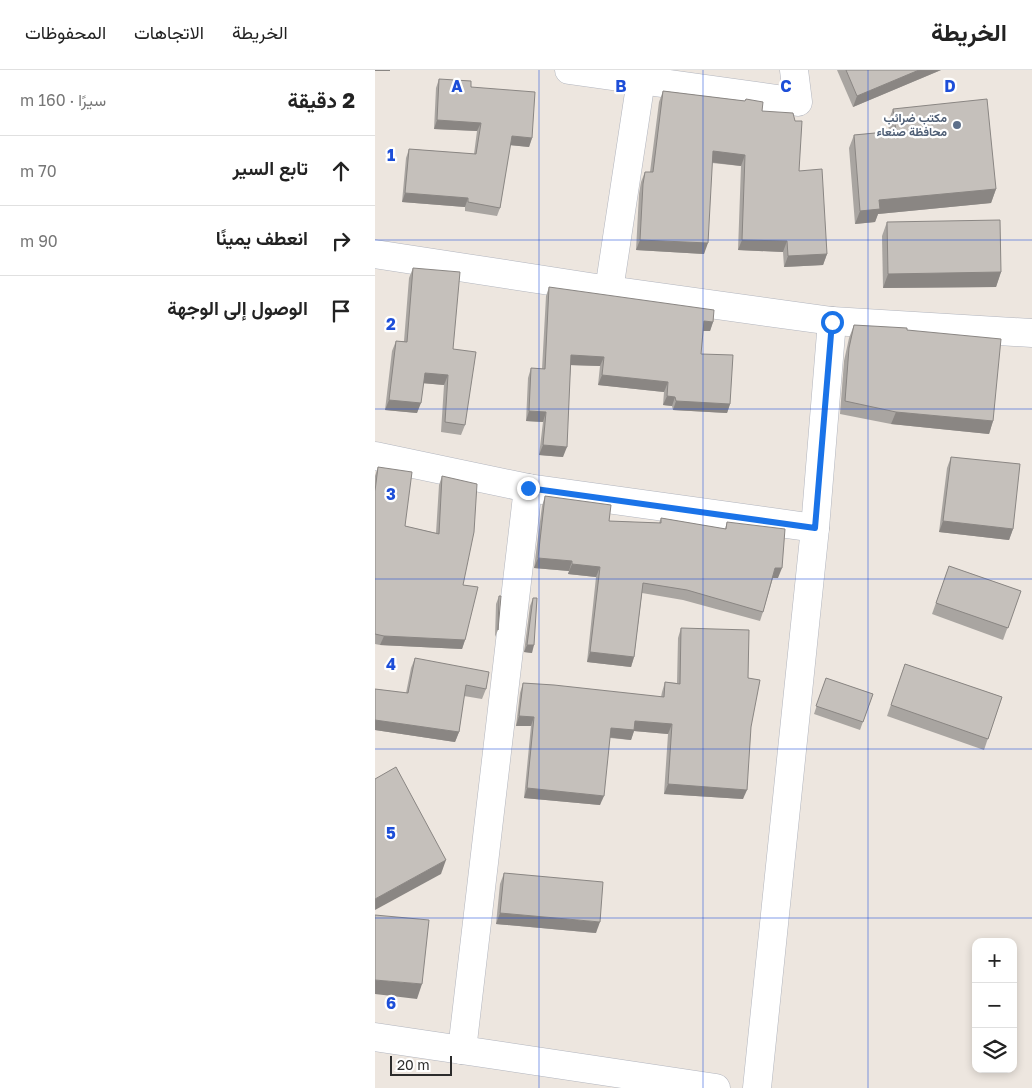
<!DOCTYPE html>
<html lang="ar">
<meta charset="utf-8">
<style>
body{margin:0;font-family:"Golos Text",Vazirmatn,sans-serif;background:#f6f6f6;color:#222;direction:rtl}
.controls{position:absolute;right:15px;bottom:15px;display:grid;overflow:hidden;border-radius:10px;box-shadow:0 2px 8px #0003}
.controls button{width:45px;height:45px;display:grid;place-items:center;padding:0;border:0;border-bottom:1px solid #e0e0e0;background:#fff;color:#222;font:25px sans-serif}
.scale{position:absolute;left:15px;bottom:12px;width:62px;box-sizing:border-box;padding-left:5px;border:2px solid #2c2c2c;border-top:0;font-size:14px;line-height:18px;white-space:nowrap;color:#2c2c2c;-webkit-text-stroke:4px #fff;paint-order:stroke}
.stop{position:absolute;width:15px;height:15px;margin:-11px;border:4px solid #1a73e8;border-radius:50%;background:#fff}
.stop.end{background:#1a73e8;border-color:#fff;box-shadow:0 1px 5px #0008}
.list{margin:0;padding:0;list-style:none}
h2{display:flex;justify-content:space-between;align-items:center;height:65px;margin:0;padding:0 20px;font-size:21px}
h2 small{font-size:16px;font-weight:400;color:#767676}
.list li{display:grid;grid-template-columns:32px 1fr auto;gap:15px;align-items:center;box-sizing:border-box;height:70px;padding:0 20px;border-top:1px solid #e0e0e0}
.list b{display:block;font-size:19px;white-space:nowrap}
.list em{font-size:16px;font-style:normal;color:#767676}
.icon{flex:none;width:28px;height:28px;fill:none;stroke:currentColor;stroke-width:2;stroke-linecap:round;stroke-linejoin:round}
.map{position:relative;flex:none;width:657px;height:1018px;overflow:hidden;direction:ltr}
header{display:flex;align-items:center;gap:30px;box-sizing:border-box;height:70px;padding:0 25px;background:#fff;border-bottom:1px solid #e0e0e0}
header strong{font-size:24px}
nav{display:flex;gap:28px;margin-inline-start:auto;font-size:18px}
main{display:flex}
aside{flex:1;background:#fff}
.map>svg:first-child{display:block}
</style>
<header>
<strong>الخريطة</strong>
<nav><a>الخريطة</a><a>الاتجاهات</a><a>المحفوظات</a></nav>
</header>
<main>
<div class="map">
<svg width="657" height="1018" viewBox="0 0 657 1018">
<rect width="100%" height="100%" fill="#ede6df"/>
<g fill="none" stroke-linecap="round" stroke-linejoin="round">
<defs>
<g id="minor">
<polyline points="194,0 423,32 419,0"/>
<polyline points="0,184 234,220 457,251 657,263"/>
<polyline points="234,220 266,10"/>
<polyline points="0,386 153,418 440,458"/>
<polyline points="0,967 341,1018"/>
<polyline points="87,980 153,418"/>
<polyline points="382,1018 440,458 457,251"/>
</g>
</defs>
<use href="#minor" stroke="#b2b5be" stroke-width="29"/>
<use href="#minor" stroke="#fff" stroke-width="28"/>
</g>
<g fill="#a9a5a1">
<polygon points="462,0 566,0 478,37"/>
<polygon points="64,9 96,17 157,68 154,77 135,75 125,138 122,146 90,141 90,137 27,132 31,88 34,79 99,84 102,61 59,59 61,18"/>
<polygon points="288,21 370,31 371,29 387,41 424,101 452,184 448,195 409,197 408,182 363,180 366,96 337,93 329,184 261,180 264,124 266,112 270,102 275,102 284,32"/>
<polygon points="518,39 621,119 616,133 503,144 500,152 480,154 474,78 479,65 514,62 513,52"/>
<polygon points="512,152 626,202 621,217 508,218 507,166"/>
<polygon points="38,198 78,279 90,355 86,365 66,362 69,315 48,313 42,343 10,340 17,281 21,271 29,271 34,208"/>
<polygon points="174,217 338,252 335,261 328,261 326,284 355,334 352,343 298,340 297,336 288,335 289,322 223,315 225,296 196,295 188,387 164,385 168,352 151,351 153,308 156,298 167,299 171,226"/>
<polygon points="479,255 532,260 618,351 614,364 516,354 465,344 469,291 474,268"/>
<polygon points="576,387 638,459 634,470 564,462 572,398"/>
<polygon points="3,397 30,456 61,463 64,415 67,406 88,515 90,570 87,579 5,575 0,574 0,406"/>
<polygon points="170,426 234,451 284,453 286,448 350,459 352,452 403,508 398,508 388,542 385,551 308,530 267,523 259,587 256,597 212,592 221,507 193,504 194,501 159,498 167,436"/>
<polygon points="574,496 646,521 628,570 557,544"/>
<polygon points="124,526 123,560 120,567 121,534"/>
<polygon points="158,528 157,583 149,582 155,536"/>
<polygon points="306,558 373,608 376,657 368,729 289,724 293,664 259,661 256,670 235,668 225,735 149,728 156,656 141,656 145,623 148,613 286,627 287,622 290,612 302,613 303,568"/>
<polygon points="40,588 111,619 107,629 89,626 84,662 80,672 0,660 0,619 31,623 36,598"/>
<polygon points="530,594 627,627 609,680 512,646"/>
<polygon points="451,608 498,624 485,660 439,644"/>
<polygon points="129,803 221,863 121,854 125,814"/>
</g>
<g fill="#8a8683">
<rect x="0" y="0" width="15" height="1"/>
<polygon points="544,0 566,0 478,37 482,26"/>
<polygon points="62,50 106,53 102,61 59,59"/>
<polygon points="137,66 157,68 154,77 134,75"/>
<polygon points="338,81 370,85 366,96 334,92"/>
<polygon points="621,119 616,133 503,144 500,152 480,154 485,141 504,130"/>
<polygon points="30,123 93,128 90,137 27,132"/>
<polygon points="265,170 333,173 329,184 261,180"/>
<polygon points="367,170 412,171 408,182 363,180"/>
<polygon points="452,184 448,195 409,197 413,186"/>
<polygon points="626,202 621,217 508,218 513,204"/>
<polygon points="329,251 338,252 335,261 325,261"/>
<polygon points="196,285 229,287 225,296 193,295"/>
<polygon points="50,303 73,305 69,315 46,313"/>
<polygon points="227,305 293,312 289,322 223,315"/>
<polygon points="292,326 300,327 297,336 288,335"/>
<polygon points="14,330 46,333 42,343 10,340"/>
<polygon points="301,331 355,334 352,343 298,340"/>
<polygon points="154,341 171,342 168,352 151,351"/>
<polygon points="521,342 618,351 614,364 516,354"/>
<polygon points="168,375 192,377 188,387 164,385"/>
<polygon points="568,451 638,459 634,470 564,462"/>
<polygon points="163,488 197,491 194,501 159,498"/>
<polygon points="197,494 225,497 221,507 193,504"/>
<polygon points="400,498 407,498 403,508 397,508"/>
<polygon points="9,566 90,570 87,579 5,575"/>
<polygon points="152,575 159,575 157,583 149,582"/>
<polygon points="215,582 259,587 256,597 212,592"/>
<polygon points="144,646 159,647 156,656 141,656"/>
<polygon points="0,650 84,662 80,672 0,660"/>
<polygon points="260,651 297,654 293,664 259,661 256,670 232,667 236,658"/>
<polygon points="293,714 372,720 368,729 289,724"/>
<polygon points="152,718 229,726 225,735 149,728"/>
<polygon points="71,790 66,804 0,840 0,829"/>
<polygon points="125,843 225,852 221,863 121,854"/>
<polygon points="0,910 47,914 42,929 0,924"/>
</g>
<g fill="#c5c0bb" stroke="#8a8683">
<polygon points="471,0 544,0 482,26"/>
<polygon points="64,9 96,11 96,17 160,22 157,68 137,66 125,138 93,132 93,128 30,123 34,79 101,84 106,53 62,50"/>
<polygon points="288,21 370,31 371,29 388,32 387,41 418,43 420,51 427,51 424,101 447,99 452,184 413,186 412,171 367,170 370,85 338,81 333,173 265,170 268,114 270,102 278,102"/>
<polygon points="612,29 621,119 504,130 505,139 485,141 479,65 521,61 518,39"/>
<polygon points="625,150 626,202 513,204 512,152"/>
<polygon points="38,198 85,202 78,279 101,282 90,355 70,352 73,305 50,303 46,333 14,330 21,271 32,272"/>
<polygon points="174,217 339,240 338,252 329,251 326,284 358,285 355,334 301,331 300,327 292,326 293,312 227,305 229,287 196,285 192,377 168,375 171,342 154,341 156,298 170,299"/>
<polygon points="479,255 532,258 532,260 626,269 618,351 521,342 470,331 474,278"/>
<polygon points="576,387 645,394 638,459 568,451"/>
<polygon points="3,397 37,402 30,456 64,464 67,406 102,414 99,462 88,515 103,517 90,570 9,566 0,564 0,421"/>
<polygon points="170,426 236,435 234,451 286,453 286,448 351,459 352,452 410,459 407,498 400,498 388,542 312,520 268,513 259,587 215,582 225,497 197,494 197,491 163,488"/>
<polygon points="574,496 646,521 633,558 561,533"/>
<polygon points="124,526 126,526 123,560"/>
<polygon points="158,528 162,528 159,575 152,575"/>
<polygon points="306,558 374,560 373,608 385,610 376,657 372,720 293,714 297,654 260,651 259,660 236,658 229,726 152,718 159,647 144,646 148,613 179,615 289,627 290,612 305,614"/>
<polygon points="40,588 114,602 111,619 91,615 84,662 0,650 0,619 33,623"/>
<polygon points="530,594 627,627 613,669 516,635"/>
<polygon points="451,608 498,624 488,652 441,636"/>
<polygon points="21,697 71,790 0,829 0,709"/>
<polygon points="129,803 228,812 225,852 125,843"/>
<polygon points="0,845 54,850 47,914 0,910"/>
</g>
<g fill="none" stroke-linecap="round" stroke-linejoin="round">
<polyline stroke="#1a73e8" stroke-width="6" points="153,418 440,458 457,252"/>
</g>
<path fill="none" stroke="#1d4ed8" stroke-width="1" stroke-opacity="0.55" d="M164 0V1018M328 0V1018M493 0V1018M0 170H657M0 339H657M0 509H657M0 679H657M0 848H657"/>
<circle fill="#5c6f8a" stroke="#fff" stroke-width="2" cx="582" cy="55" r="5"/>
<g text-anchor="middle" stroke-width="4.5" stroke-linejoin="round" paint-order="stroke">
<g font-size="12" font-weight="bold" fill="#4e5e75" stroke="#fff" text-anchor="end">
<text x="572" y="52">مكتب ضرائب<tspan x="572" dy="14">محافظة صنعاء</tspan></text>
</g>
</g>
<g font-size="16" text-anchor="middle" font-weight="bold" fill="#1d4ed8" stroke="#fff" stroke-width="4.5" stroke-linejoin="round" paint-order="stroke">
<text x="82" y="22">A</text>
<text x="246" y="22">B</text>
<text x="411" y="22">C</text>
<text x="575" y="22">D</text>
<text x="16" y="91">1</text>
<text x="16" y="260">2</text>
<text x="16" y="430">3</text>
<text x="16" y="600">4</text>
<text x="16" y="769">5</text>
<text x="16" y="939">6</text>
</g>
</svg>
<div class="controls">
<button>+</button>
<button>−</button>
<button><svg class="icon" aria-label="layers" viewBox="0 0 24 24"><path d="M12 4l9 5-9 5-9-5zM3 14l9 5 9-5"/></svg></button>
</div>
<div class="scale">20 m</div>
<div class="stop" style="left:457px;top:252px"></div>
<div class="stop end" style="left:153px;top:418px"></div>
</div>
<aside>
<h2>2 دقيقة<small>سيرًا · 160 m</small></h2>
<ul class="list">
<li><svg class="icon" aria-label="ahead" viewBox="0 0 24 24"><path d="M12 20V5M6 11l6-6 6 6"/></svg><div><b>تابع السير</b></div><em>70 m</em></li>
<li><svg class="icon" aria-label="right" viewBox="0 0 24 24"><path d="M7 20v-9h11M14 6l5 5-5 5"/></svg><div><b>انعطف يمينًا</b></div><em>90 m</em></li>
<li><svg class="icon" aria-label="arrive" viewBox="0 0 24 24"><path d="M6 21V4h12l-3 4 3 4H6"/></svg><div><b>الوصول إلى الوجهة</b></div></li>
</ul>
</aside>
</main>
